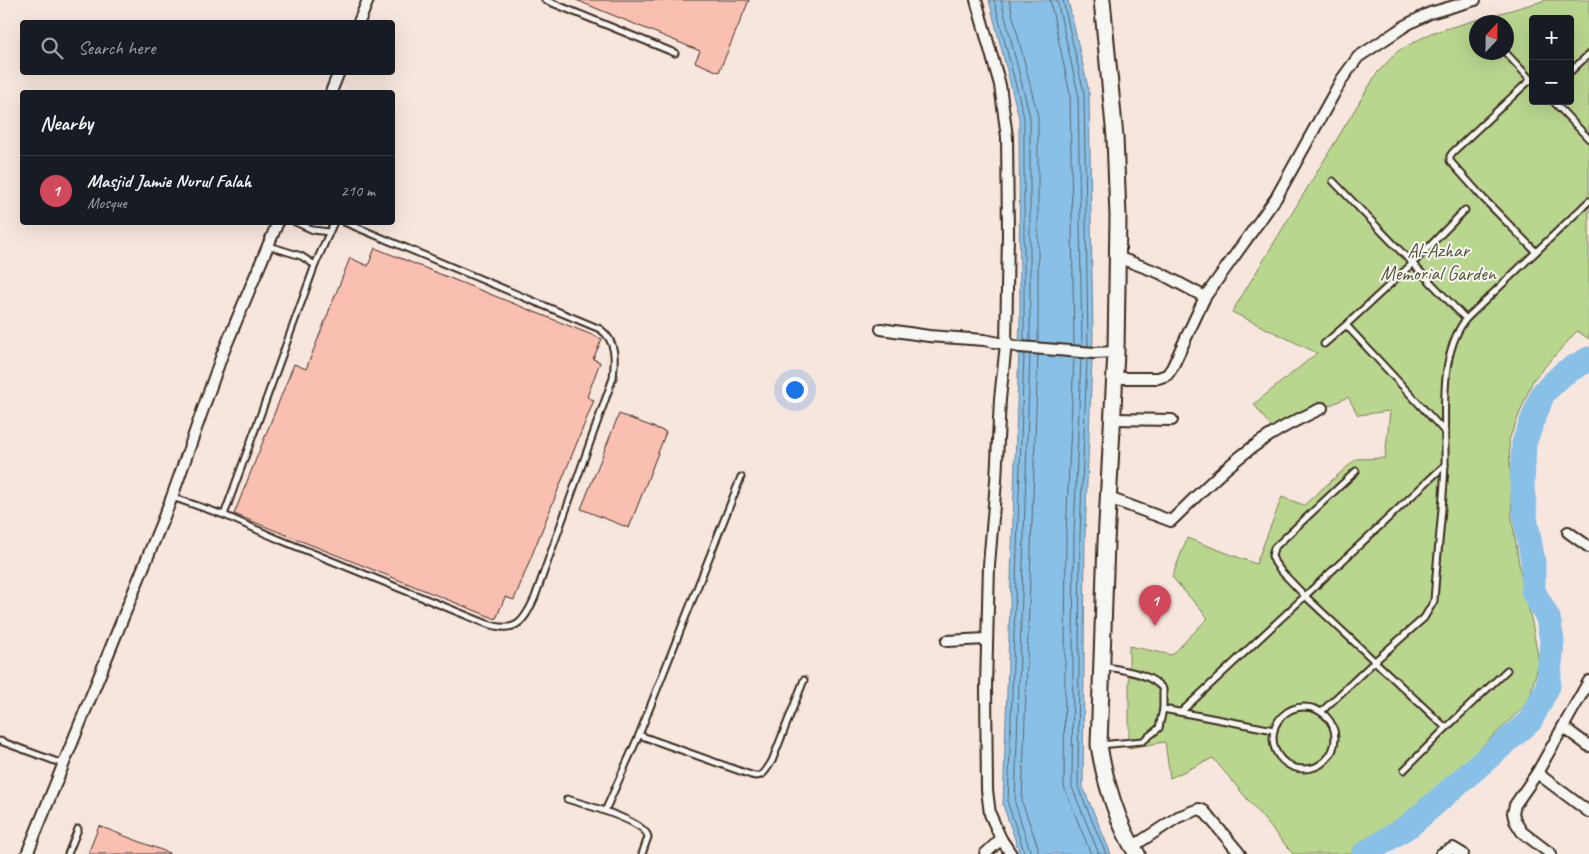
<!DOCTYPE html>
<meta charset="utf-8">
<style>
body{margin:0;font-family:Caveat,sans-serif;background:#242831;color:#f1f3f6}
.controls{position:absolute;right:15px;top:15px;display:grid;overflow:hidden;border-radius:5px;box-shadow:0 5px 20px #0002}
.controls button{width:45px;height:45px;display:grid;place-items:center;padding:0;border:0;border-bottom:1px solid #363941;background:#171b24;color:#f1f3f6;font:25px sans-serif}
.compass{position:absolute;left:1469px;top:15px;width:45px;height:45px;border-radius:50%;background:#171b24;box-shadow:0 5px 20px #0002;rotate:22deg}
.you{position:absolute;left:794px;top:389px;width:18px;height:18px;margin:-12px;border:4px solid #fff;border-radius:50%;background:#1a73e8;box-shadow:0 0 0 8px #1a73e833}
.badge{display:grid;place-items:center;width:32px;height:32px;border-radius:50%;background:#d1495b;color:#fff;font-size:16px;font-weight:700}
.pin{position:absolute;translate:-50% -41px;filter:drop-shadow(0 1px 2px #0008)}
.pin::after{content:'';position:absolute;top:26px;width:18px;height:15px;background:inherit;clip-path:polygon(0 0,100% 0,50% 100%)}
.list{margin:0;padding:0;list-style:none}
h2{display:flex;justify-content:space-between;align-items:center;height:65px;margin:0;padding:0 20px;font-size:21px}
h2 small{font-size:16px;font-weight:400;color:#9ea1a6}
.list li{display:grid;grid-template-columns:32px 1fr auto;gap:15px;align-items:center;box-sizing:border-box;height:70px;padding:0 20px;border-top:1px solid #363941}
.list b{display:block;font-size:19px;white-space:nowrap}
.list p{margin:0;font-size:16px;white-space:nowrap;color:#9ea1a6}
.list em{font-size:16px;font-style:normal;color:#9ea1a6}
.icon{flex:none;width:28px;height:28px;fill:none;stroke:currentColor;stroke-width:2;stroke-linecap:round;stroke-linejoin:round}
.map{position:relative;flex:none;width:1589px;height:854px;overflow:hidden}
.search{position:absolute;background:#171b24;box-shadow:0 5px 20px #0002;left:20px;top:20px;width:375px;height:55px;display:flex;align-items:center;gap:12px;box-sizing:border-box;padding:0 18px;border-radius:5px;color:#9ea1a6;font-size:19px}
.panel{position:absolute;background:#171b24;box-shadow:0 5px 20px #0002;left:20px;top:90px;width:375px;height:135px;border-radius:5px}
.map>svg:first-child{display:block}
</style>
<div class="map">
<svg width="1589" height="854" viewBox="0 0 1589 854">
<rect width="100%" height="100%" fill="#f7e6de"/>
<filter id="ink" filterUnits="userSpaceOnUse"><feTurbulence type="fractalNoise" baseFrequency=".02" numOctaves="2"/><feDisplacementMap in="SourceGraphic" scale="10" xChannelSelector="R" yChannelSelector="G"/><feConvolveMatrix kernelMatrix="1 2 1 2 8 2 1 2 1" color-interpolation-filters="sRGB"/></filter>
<g filter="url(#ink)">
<path fill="#b9d68f" stroke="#7a8056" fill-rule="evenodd" d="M1546 0H1589V339L1577 331 1533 380 1509 440 1512 520 1521 576 1532 623 1539 662 1528 703 1403 821 1360 854H1293L1213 758 1170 778 1165 742 1129 748V646L1172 655 1208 618 1172 577 1187 538 1256 564 1282 497 1304 505 1356 459 1385 458 1390 411 1358 415 1348 397 1274 431 1254 404 1317 353 1232 312 1377 73 1398 51 1431 33ZM1533 19H1570V101H1533ZM1476 22H1506V52H1476Z"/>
<polygon fill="#89c0e7" stroke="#6a8497" points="989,0 1068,0 1089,92 1093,336 1085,534 1083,787 1111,854 1020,854 1003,805 1020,319 1019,118"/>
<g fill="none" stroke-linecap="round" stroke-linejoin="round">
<g stroke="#5a666e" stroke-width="1">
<polyline points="994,0 1024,117 1024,341"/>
<polyline points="1001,0 1030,117 1030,342"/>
<polyline points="1009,0 1038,117 1038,342"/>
<polyline points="1050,0 1070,94 1074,345"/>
<polyline points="1057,0 1078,93 1082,346"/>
<polyline points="1063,0 1084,93 1088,346"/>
<polyline points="1024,354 1008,804 1025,854"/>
<polyline points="1030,354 1015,803 1031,854"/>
<polyline points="1038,355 1022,802 1038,847 1038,854"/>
<polyline points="1074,358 1066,533 1064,787 1091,854"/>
<polyline points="1081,358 1074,534 1072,787 1099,854"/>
<polyline points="1087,359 1080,534 1078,787 1106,854"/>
</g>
<polyline stroke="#89c0e7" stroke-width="25" points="1364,854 1410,825 1530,721 1548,686 1552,641 1548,618 1533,591 1533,561 1526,523 1522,486 1524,443 1543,393 1564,373 1589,359"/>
</g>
<g fill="#f9bfb1" stroke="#3b2a1e">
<polygon points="576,0 749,0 719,72 695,62 700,51"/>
<polygon points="375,248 602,339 593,359 600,362 587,397 594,400 514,600 505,597 496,619 234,514 294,364 306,369 350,258 368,266"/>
<polygon points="619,414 666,432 629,528 581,509"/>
<polygon points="99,826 169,853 169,854 88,854"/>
</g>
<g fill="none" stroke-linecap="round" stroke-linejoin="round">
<defs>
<g id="lane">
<polyline points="545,0 675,53"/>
<polyline points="1505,52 1532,81"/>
<polyline points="1570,72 1589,54"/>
<polyline points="1530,80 1453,152 1450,156 1450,161 1483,198 1536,252"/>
<polyline points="1553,101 1589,139"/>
<polyline points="1333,181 1466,319"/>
<polyline points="295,222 313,230 329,232"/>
<path d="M334 222 315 265 224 515 278 539 485 623C515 634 523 624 535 597L613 378C615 360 617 341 600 329L344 222"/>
<polyline points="269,246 301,256 315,265"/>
<polyline points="1346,325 1413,263 1465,210"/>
<polyline points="1324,344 1346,325 1445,432"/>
<polyline points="1356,471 1274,548 1272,556 1275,563 1281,571 1304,595 1446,728 1507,670"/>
<polyline points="172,497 224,515"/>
<circle cx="1304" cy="738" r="31"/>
<polyline points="1163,709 1274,730"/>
<polyline points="1181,712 1445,465"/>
<path d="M1321 712 1375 661 1424 618 1434 601C1437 556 1443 510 1445 464 1446 420 1437 356 1466 319L1589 201"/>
<path d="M639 735 751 775C763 779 766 770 772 761L804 680"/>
<polyline points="0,741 63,764"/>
<path d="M1100 745 1143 741 1159 728 1163 709V689C1149 672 1124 671 1104 666"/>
<polyline points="1404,770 1446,728"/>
<path d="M567 799C583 804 646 821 648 837L642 854"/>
<polyline points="605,811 639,735 741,477"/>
<polyline points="68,854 78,829"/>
</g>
<g id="street">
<polyline points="976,0 1000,85 1007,137 1008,234 1006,344 1000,399 996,481 989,565 986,687 987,790 990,814 1001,839 1011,854"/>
<polyline points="359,22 368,0"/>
<polyline points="331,92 339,72"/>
<polyline points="1205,297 1276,198 1342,79 1358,57 1408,24 1430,13 1475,0"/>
<polyline points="881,329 929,336 984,340 1020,347 1094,353 1116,352"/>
<polyline points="1115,378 1158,378 1167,375 1172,368 1205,297 1160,273 1117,257"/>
<polyline points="1114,419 1172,420"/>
<path d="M1109 498 1171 521C1203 490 1235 456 1274 433 1289 423 1306 416 1322 408"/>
<polyline points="1568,532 1589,547"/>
<polyline points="947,641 986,639"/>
<polyline points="1563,727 1589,746"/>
<polyline points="1537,773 1589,812"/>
<polyline points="1132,847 1178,817 1199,809 1204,811 1240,854"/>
<polyline points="27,854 172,497 222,355 278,222"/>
<polyline points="985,854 1001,839"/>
<polyline points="1441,854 1453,848 1463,854"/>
<polyline points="1551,854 1522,832 1515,821 1513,813 1515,805 1537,773 1589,681"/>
</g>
<path id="secondary" d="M1102 0 1115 137 1118 216 1116 352 1106 542 1099 745C1104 778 1118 826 1137 854"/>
</defs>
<use href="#lane" stroke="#3b2a1e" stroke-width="9"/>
<use href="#street" stroke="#3b2a1e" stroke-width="14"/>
<use href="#secondary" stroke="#3b2a1e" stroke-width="19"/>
<use href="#lane" stroke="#f6f6f2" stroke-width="5"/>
<use href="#street" stroke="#f6f6f2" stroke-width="10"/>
<use href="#secondary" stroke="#f6f6f2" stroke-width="15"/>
</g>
</g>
<g text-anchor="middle" stroke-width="4" stroke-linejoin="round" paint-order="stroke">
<g font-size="20" fill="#5a553a" stroke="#f6f6f2">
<text x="1438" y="257">Al-Azhar<tspan x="1438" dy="23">Memorial Garden</tspan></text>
</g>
</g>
</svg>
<div class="controls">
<button>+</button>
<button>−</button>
</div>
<svg class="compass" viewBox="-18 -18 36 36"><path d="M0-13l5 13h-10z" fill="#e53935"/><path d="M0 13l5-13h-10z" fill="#9ea1a6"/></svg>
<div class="you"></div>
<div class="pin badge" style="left:1155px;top:626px">1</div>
<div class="search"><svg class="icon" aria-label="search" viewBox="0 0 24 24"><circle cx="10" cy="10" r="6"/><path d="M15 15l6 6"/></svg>Search here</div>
<section class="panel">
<h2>Nearby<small></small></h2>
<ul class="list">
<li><span class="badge">1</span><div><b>Masjid Jamie Nurul Falah</b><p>Mosque</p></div><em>210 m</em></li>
</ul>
</section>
</div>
